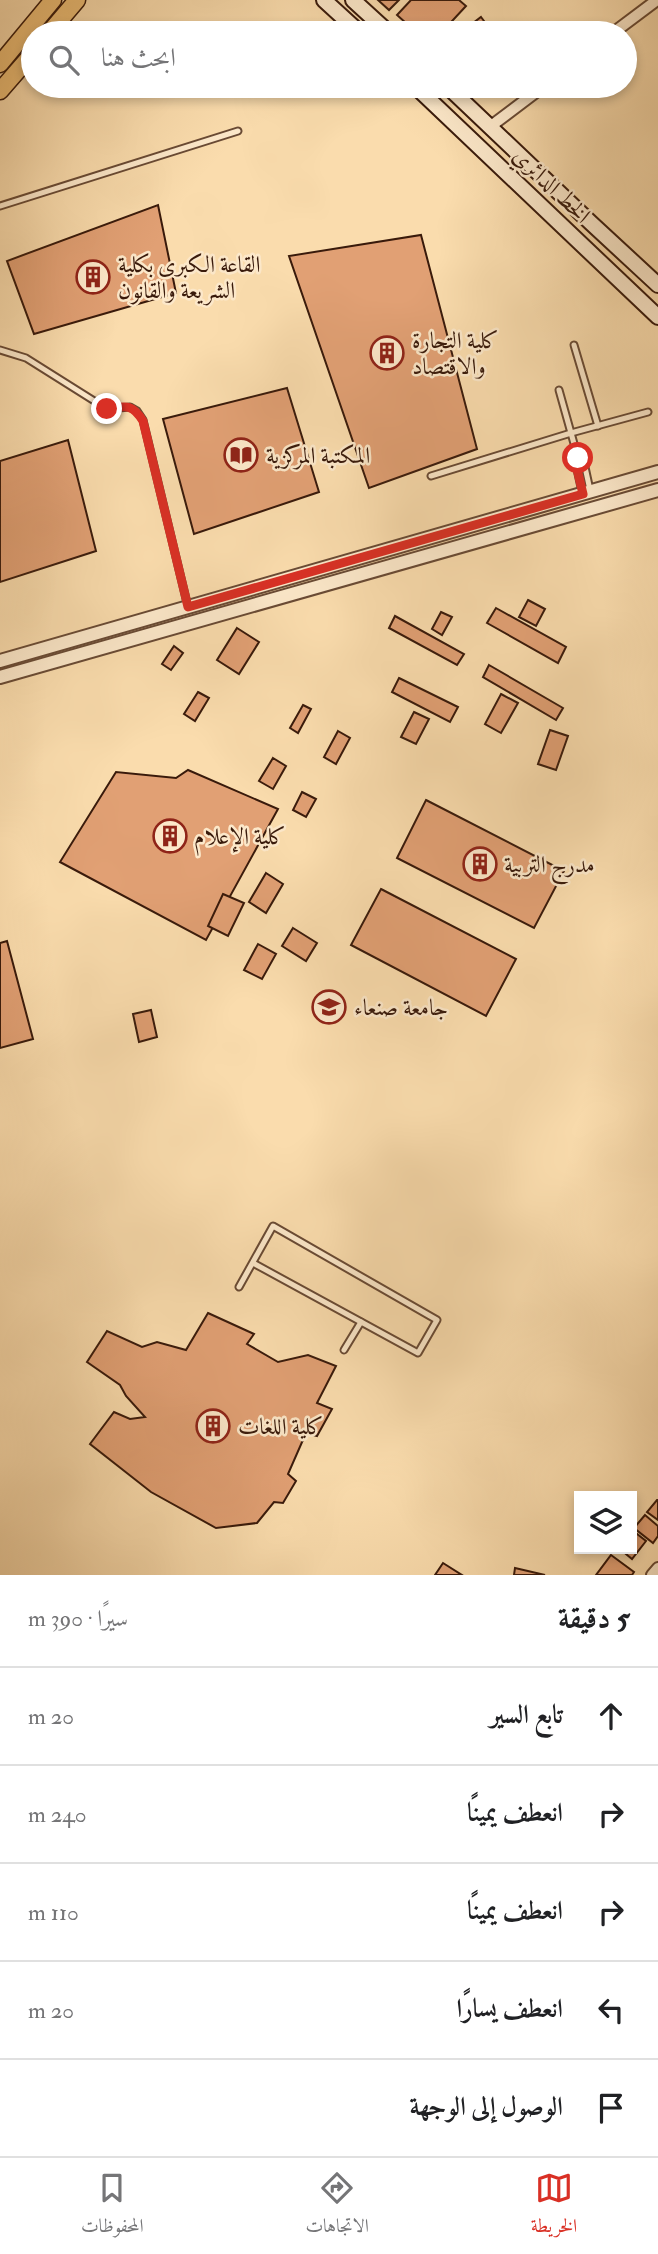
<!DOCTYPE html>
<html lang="ar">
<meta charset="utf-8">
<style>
body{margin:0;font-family:"IM FELL Double Pica",Amiri,serif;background:#f2f2f2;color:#202124;direction:rtl}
.controls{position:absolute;right:21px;bottom:21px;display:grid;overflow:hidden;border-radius:0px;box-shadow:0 4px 10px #0003}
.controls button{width:63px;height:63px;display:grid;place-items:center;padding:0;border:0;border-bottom:2px solid #e0e0e0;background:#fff;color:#202124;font:35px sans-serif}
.stop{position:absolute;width:21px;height:21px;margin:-16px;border:5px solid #d93025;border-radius:50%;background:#fff}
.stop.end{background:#d93025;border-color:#fff;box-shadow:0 2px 7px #0008}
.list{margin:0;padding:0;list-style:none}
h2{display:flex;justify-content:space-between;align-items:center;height:91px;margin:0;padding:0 28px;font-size:30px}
h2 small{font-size:23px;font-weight:400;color:#757577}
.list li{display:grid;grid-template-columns:46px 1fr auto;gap:21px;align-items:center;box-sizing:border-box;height:98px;padding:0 28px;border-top:2px solid #e0e0e0}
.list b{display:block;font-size:26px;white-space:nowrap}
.list em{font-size:23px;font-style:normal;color:#757577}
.icon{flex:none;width:38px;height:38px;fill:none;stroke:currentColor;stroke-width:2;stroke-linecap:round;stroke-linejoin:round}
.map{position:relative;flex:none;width:658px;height:1575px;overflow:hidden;direction:ltr}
.search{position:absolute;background:#fff;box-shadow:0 4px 10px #0003;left:21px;right:21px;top:21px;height:77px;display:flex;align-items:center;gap:18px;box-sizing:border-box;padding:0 24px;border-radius:38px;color:#757577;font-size:26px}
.sheet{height:581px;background:#fff}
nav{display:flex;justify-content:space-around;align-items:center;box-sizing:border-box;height:98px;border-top:2px solid #e0e0e0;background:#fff;font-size:19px;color:#757577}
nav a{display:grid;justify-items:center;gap:4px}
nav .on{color:#d93025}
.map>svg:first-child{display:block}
</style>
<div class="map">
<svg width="658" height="1575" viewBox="0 0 658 1575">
<rect width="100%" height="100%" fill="#fadcad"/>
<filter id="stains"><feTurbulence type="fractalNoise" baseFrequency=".00286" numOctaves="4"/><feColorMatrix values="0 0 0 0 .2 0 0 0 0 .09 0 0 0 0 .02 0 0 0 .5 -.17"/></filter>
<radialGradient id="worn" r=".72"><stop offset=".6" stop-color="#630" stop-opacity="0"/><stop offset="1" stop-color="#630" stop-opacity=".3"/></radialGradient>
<g fill="#e1a074" stroke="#391a0b" stroke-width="2">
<polygon points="378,0 399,0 389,10"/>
<polygon points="411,0 459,0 466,6 441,33 417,33 397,15"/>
<polygon points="481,17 493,33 460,33"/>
<polygon points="158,205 176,293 34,334 7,261"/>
<polygon points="421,235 477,449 369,488 289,256"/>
<polygon points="287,388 319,492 194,534 163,419"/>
<polygon points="68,440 96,551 0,582 0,461"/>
<polygon points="528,600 545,609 536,626 519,617"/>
<polygon points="496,608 566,647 558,663 487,623"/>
<polygon points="441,612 452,617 442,635 432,629"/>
<polygon points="395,616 464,654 457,665 389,628"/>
<polygon points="237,628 259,642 239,674 217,660"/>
<polygon points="174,646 183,653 171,670 162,664"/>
<polygon points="489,665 563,708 556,720 483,677"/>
<polygon points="399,678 458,707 450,722 392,692"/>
<polygon points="198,692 209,698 195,721 184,714"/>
<polygon points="501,694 518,703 501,733 485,724"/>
<polygon points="303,705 311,709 298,733 290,728"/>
<polygon points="414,712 429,719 416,744 401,737"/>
<polygon points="550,730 568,736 556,770 538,764"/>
<polygon points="338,731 350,738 336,764 324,757"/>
<polygon points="273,758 286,766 273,789 259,781"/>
<polygon points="188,770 278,809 206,940 60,862 116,772 176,778"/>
<polygon points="302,792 316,799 306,817 293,810"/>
<polygon points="426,800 564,871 534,928 397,858"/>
<polygon points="266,873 283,884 266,913 249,902"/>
<polygon points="381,889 516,959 486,1016 351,945"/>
<polygon points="223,894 244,903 228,936 208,926"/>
<polygon points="293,928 317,943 306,961 282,946"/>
<polygon points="7,941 33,1039 0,1048 0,943"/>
<polygon points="258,944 276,954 262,979 244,970"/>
<polygon points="151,1010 157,1037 139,1042 133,1014"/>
<polygon points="208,1313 254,1334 247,1344 278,1362 308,1355 336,1366 317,1403 332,1409 317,1436 306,1433 288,1474 296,1481 283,1503 274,1502 257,1523 216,1528 151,1492 90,1444 114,1412 130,1419 145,1417 126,1396 120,1385 87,1362 107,1331 142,1347 157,1342 186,1350"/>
<polygon points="657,1500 658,1500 658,1520 647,1512"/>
<polygon points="645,1515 658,1526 658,1536 653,1543 634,1528"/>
<polygon points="632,1530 646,1541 632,1559 620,1549 632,1549"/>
<polygon points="611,1555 634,1572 632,1575 596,1575"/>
<polygon points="443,1563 462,1575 435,1575"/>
<polygon points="515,1568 545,1575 514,1575"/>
</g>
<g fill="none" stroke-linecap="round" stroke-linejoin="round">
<defs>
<g id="service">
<polyline points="0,206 238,131"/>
<polyline points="574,345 598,426"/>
<polyline points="0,350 26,358 107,409 130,407 137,411 143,420 188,607"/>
<polyline points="559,390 578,458 577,469 582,492"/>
<polyline points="578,458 585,467 590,490"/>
<polyline points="431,476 571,433 648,412"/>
<polyline points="239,1287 273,1226 437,1320 418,1353 253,1263"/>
<polyline points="344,1350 361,1322"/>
</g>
<g id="minor">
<polyline points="613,33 657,0"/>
<polyline points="491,126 544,86"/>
<polyline points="652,1575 658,1568"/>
</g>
<g id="tertiary">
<polyline points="0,661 658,472"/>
<polyline points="0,677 658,490"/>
</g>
<g id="secondary">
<polyline points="324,0 360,33"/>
<polyline points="353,0 389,33"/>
<polyline points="415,86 658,317"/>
<polyline points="447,86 591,223 658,285"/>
</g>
<g id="primary">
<polyline points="49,33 77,0"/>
<polyline points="0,64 53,0"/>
<polyline points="0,91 33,53"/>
</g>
</defs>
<use href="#service" stroke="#694a34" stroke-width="9"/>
<use href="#minor" stroke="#694a34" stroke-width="14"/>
<use href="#tertiary" stroke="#694a34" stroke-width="16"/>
<use href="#secondary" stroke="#391a0b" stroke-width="18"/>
<use href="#primary" stroke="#391a0b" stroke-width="19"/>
<use href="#service" stroke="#fce8ca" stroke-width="5"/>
<use href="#minor" stroke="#fce8ca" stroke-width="10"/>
<use href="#tertiary" stroke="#fce8ca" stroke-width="12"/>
<use href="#secondary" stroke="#fce8ca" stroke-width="14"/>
<use href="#primary" stroke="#edbe76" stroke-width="16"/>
</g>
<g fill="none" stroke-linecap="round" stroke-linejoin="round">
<path stroke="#d93025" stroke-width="9" d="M107 409C125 406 132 403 143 421L188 607 583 494 577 469 578 458"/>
</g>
<defs>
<symbol id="building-ring" viewBox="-11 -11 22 22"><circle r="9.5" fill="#fce8ca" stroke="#8f2418" stroke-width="1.5"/><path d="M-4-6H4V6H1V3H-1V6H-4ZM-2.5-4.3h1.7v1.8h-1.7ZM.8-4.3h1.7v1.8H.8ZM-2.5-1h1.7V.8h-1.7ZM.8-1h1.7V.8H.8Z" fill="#8f2418"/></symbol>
<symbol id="library-ring" viewBox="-11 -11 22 22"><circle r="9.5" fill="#fce8ca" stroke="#8f2418" stroke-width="1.5"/><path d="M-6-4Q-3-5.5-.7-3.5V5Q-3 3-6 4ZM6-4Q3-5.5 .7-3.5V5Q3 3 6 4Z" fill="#8f2418"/></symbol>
<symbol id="university-ring" viewBox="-11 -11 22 22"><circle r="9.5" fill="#fce8ca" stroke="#8f2418" stroke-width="1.5"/><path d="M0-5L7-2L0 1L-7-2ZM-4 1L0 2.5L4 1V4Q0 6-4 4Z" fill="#8f2418"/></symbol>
</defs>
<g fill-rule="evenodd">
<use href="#building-ring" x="74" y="258" width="38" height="38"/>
<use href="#building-ring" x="368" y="334" width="38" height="38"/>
<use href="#library-ring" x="222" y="436" width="38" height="38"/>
<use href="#building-ring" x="151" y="817" width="38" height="38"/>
<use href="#building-ring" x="461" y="845" width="38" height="38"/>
<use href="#university-ring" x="310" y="988" width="38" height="38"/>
<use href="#building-ring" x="194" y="1407" width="38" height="38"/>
</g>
<g text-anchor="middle" stroke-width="5" stroke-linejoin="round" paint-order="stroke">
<g font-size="23" fill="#391a0b" stroke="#fce8ca">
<text transform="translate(552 185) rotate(44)" y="8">الخط الدائري</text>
</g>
<g font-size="23" fill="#391a0b" stroke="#fce8ca" text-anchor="start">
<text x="118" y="272">القاعة الكبرى بكلية<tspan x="118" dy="26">الشريعة والقانون</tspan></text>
<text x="412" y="348">كلية التجارة<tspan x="412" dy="26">والاقتصاد</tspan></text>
<text x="266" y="463">المكتبة المركزية</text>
<text x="194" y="844">كلية الإعلام</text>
<text x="504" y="872">مدرج التربية</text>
<text x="354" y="1015">جامعة صنعاء</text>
<text x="238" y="1434">كلية اللغات</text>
</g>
</g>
<rect width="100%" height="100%" filter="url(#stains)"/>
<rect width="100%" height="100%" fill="url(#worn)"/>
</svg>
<div class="controls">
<button><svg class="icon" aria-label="layers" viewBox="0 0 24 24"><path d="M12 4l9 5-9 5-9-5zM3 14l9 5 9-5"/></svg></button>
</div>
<div class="stop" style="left:578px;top:458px"></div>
<div class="stop end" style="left:107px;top:409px"></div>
<div class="search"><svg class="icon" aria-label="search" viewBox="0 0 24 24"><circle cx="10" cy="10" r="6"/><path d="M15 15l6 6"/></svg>ابحث هنا</div>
</div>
<section class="sheet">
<h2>5 دقيقة<small>سيرًا · 390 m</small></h2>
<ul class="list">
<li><svg class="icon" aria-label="ahead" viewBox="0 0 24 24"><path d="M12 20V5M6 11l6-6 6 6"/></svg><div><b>تابع السير</b></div><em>20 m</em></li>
<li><svg class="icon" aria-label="right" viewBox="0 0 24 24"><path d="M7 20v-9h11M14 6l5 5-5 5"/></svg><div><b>انعطف يمينًا</b></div><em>240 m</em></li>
<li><svg class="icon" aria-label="right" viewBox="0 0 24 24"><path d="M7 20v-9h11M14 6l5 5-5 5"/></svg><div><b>انعطف يمينًا</b></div><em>110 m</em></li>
<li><svg class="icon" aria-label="left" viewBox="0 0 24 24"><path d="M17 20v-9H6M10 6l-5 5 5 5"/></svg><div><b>انعطف يسارًا</b></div><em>20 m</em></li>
<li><svg class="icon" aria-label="arrive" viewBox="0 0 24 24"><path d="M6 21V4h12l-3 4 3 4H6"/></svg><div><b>الوصول إلى الوجهة</b></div></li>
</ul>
</section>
<nav>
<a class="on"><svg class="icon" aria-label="map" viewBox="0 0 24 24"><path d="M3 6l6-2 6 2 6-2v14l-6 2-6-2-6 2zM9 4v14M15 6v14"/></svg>الخريطة</a>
<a><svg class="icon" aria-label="directions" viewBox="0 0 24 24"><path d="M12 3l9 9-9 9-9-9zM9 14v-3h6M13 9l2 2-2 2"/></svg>الاتجاهات</a>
<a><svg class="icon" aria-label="saved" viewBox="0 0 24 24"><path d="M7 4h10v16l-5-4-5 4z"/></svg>المحفوظات</a>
</nav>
